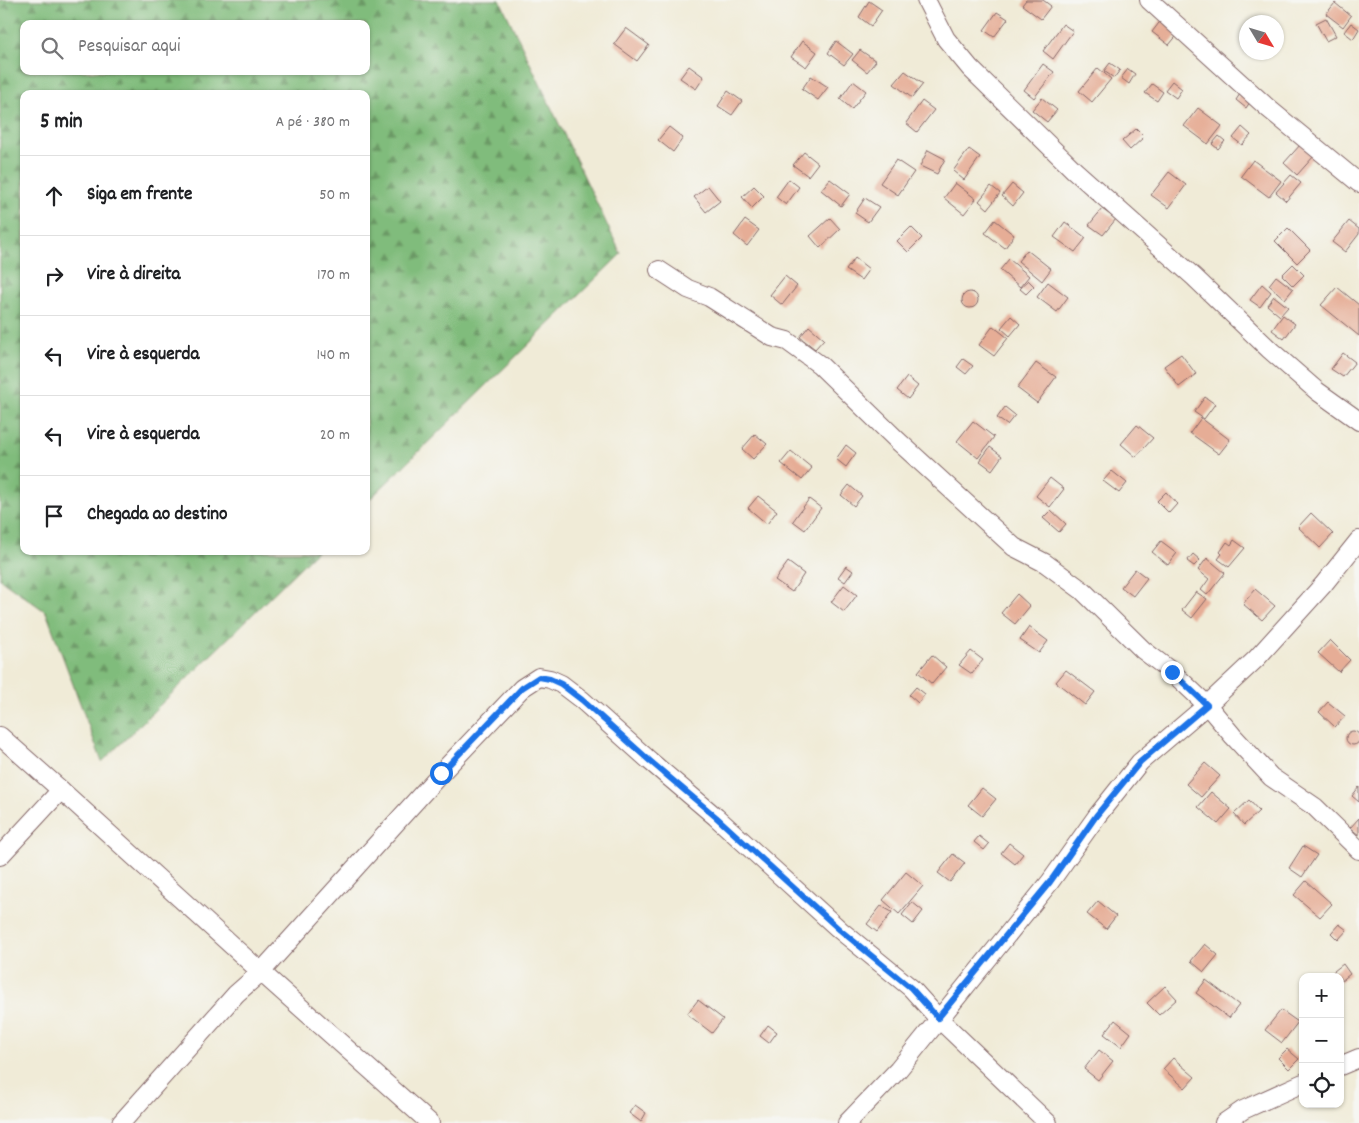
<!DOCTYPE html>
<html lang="pt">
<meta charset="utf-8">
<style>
body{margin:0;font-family:Dekko,sans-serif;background:#f6f6f6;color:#202124}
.controls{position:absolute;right:15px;bottom:15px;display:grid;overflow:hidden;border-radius:10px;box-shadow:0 1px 4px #0004}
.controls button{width:45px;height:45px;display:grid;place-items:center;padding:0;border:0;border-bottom:1px solid #e0e0e0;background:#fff;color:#202124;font:25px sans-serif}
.compass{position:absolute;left:1239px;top:15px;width:45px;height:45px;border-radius:50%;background:#fff;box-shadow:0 1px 4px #0004;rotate:128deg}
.stop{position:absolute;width:15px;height:15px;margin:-11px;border:4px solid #1a73e8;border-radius:50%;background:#fff}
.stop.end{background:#1a73e8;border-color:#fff;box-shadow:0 1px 5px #0008}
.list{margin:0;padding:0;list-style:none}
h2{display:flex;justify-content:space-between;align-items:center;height:65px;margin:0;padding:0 20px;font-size:21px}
h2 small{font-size:16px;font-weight:400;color:#757577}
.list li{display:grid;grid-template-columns:32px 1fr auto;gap:15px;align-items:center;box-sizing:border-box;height:80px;padding:0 20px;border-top:1px solid #e0e0e0}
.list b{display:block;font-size:19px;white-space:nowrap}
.list em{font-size:16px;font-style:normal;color:#757577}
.icon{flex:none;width:28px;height:28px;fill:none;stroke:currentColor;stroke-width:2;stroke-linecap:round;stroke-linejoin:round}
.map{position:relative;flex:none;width:1359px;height:1123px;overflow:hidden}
.search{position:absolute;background:#fff;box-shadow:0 1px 4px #0004;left:20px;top:20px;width:350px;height:55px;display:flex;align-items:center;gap:12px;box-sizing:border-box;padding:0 18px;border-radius:10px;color:#757577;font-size:19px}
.panel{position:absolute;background:#fff;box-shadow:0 1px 4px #0004;left:20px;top:90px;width:350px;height:465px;border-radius:10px}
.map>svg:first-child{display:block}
</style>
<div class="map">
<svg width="1359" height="1123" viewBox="0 0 1359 1123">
<defs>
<pattern id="forest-firs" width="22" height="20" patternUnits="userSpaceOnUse" patternTransform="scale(1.25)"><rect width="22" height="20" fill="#80bc7b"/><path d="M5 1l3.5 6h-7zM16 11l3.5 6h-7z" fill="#6b9865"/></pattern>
</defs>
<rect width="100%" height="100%" fill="#f6f6f2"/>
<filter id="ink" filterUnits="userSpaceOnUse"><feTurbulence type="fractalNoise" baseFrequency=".02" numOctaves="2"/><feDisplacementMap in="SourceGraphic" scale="10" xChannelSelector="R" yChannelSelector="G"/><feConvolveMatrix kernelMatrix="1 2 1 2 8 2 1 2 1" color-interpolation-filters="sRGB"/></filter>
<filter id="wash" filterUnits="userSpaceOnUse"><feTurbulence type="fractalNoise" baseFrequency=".0096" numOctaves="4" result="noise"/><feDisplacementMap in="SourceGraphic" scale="20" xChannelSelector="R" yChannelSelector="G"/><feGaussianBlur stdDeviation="1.12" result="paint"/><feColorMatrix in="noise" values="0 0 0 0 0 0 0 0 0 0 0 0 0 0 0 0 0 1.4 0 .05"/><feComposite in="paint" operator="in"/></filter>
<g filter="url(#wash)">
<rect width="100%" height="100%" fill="#f0ebd7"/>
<path fill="url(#forest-firs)" stroke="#656e53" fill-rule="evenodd" d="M0 0H500L621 254 366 503V94H24V551H317L102 762 46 612 0 579ZM24 24H366V71H24Z"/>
<g id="blocks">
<g fill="#e6ad96">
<polygon points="1026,0 1043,0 1051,6 1041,19 1022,5"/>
<polygon points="869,1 882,10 871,26 859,17"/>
<polygon points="1335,3 1351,16 1343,27 1326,14"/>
<polygon points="997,12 1008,19 994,37 984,30"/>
<polygon points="1326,18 1336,36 1326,41 1316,23"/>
<polygon points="1162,19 1179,33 1169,45 1152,32"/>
<polygon points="1351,23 1359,29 1353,39 1344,32"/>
<polygon points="1063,24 1073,31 1053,59 1043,51"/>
<polygon points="626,28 649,45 637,61 614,44"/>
<polygon points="802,41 817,52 806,67 791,57"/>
<polygon points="836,41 853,54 844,65 828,53"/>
<polygon points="860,50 876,61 867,72 852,60"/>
<polygon points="1110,63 1120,70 1114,78 1104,71"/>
<polygon points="1043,64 1054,72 1034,98 1024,90"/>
<polygon points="689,66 704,77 696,89 680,78"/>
<polygon points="1098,68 1111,79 1092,102 1079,91"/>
<polygon points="1128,69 1135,74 1129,84 1121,78"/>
<polygon points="905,71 923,84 912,98 894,84"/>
<polygon points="811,76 828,87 818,100 802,89"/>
<polygon points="853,81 866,91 852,109 840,99"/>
<polygon points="1172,81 1182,89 1176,98 1165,90"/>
<polygon points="1152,84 1163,92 1157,101 1145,93"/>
<polygon points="728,91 742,101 732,115 718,106"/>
<polygon points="1242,91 1252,99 1246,108 1236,100"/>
<polygon points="1042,98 1057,110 1047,122 1032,110"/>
<polygon points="922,101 934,110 917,132 906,123"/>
<polygon points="1198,108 1222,126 1208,144 1184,126"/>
<polygon points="669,127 683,138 673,152 658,140"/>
<polygon points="1242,127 1251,135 1242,145 1233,138"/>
<polygon points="1136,129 1144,137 1130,150 1122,141"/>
<polygon points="1219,136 1225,141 1218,149 1212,144"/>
<polygon points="1301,144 1314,156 1297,175 1284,163"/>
<polygon points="969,149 980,157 964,180 953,171"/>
<polygon points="928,150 945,159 937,174 920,166"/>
<polygon points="804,152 818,163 808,176 793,165"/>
<polygon points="896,160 914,172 898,195 880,183"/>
<polygon points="1253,160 1281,181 1269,197 1241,176"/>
<polygon points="1169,172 1186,185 1169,208 1151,195"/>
<polygon points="1291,175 1301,183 1286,201 1276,192"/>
<polygon points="789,179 799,187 786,205 776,197"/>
<polygon points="830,179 850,194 841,206 821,190"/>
<polygon points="955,183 976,199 964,214 944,198"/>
<polygon points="1012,184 1023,193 1013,206 1002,196"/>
<polygon points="708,186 720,201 706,212 694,197"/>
<polygon points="754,186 764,196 752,208 742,197"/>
<polygon points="991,186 1000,193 988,209 979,201"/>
<polygon points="865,198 879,207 868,222 855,213"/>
<polygon points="1102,209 1116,219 1103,235 1089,225"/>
<polygon points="830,218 840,229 820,248 810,236"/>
<polygon points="745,220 759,230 747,246 734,235"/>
<polygon points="995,220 1014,235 1005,248 985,233"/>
<polygon points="1349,221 1359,229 1359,234 1345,252 1332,242"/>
<polygon points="1065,222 1086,238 1075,252 1054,237"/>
<polygon points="911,227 922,238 908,252 897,241"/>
<polygon points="1288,228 1310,250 1297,263 1275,241"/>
<polygon points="1027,250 1051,269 1042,281 1018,261"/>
<polygon points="855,258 869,269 861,280 846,270"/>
<polygon points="1009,259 1029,276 1020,287 1000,270"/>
<polygon points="1293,264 1304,275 1293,286 1282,275"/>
<polygon points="785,276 797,286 782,305 770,295"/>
<polygon points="1276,276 1293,289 1285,299 1269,285"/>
<polygon points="1028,280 1034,286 1026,294 1020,289"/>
<polygon points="1048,282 1068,297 1057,312 1037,297"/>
<polygon points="1262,284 1271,292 1260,307 1250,300"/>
<polygon points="1337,287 1359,305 1359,336 1321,305"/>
<circle cx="970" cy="300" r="8"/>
<polygon points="1274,296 1288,307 1280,316 1267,305"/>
<polygon points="1283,315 1295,324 1284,339 1272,330"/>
<polygon points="1011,316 1020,324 1010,336 1001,328"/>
<polygon points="809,326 824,339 815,349 800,337"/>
<polygon points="993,326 1008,338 994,356 979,345"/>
<polygon points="1343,353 1355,362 1343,377 1331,369"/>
<polygon points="1181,354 1196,374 1179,387 1164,366"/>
<polygon points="963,359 973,366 966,374 957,367"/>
<polygon points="1036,363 1056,377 1037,403 1017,388"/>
<polygon points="907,377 918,386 908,399 897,390"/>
<polygon points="1205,397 1215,404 1204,419 1194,412"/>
<polygon points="1005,407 1015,415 1007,425 997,418"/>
<polygon points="1201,418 1230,440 1219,454 1190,433"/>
<polygon points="973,421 994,437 978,458 957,441"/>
<polygon points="1137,425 1153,438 1136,457 1121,444"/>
<polygon points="755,434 767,444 753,459 742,449"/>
<polygon points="846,445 856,453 846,467 836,459"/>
<polygon points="990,447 1002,456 992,470 980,461"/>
<polygon points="791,451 812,468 802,480 781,463"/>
<polygon points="1112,471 1127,483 1119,493 1103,481"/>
<polygon points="1050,478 1064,489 1050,507 1036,496"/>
<polygon points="849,485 862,496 854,506 841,495"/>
<polygon points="1166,492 1177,504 1169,513 1157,501"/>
<polygon points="758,496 777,511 767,524 748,508"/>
<polygon points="809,499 821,508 805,530 793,521"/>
<polygon points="1051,510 1066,524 1059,532 1043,518"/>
<polygon points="1311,513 1333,534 1320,548 1298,527"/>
<polygon points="1234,540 1245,548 1229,567 1218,559 1222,554 1220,552 1227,542 1231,545"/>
<polygon points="1161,541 1177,553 1168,565 1152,552"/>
<polygon points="1193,554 1200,560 1194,566 1187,561"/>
<polygon points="1207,558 1225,573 1207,595 1201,590 1209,579 1198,570"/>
<polygon points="788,562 804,574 792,592 775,580"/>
<polygon points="846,566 853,571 845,582 838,577"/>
<polygon points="1135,569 1147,578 1133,596 1121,587"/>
<polygon points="844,585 857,595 844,612 831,602"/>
<polygon points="1255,589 1275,606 1262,620 1243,604"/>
<polygon points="1196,592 1207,599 1192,618 1182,610"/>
<polygon points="1017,594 1030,606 1015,624 1001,613"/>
<polygon points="1029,627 1048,641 1039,653 1020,640"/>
<polygon points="1330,640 1350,660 1339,672 1318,653"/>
<polygon points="971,651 983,660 972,674 959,665"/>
<polygon points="932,655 946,667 932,684 918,672"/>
<polygon points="1066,670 1095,692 1085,705 1056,682"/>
<polygon points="916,687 925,694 918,703 909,695"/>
<polygon points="1328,702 1345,716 1335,727 1319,712"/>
<circle cx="1353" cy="738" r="7"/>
<polygon points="1205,763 1220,776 1201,797 1186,784"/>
<polygon points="1359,787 1359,802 1352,796"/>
<polygon points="982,788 996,799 982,816 968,805"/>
<polygon points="1211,792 1231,809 1218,824 1198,807"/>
<polygon points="1249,800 1259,811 1244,825 1234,814"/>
<polygon points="1359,818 1359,835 1350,828"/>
<polygon points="979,836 989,844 984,850 974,842"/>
<polygon points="1009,843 1023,854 1015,864 1001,853"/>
<polygon points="1303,846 1317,855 1302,877 1289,868"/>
<polygon points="953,854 965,863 950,882 938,873"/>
<polygon points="906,872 923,886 899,914 883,900"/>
<polygon points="1306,881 1332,904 1320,917 1294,895"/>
<polygon points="1098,901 1116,916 1106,929 1087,914"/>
<polygon points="912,902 923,911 913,924 902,915"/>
<polygon points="881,906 892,912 877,932 867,924"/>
<polygon points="1339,924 1347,930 1338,940 1331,933"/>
<polygon points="1205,944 1218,955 1204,972 1191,961"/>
<polygon points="1343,964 1350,974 1340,982 1340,977 1330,977 1329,975"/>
<polygon points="1206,980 1239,1005 1229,1018 1196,993"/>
<polygon points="1165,986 1177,999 1159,1015 1147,1003"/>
<polygon points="698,1000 723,1019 712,1033 687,1014"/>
<polygon points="1281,1010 1298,1022 1282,1043 1265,1030"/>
<polygon points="1115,1020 1131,1033 1121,1047 1104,1034"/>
<polygon points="768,1025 777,1032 769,1043 760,1036"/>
<polygon points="1287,1049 1299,1059 1289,1069 1278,1058"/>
<polygon points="1099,1050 1113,1061 1098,1080 1084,1069"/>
<polygon points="1173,1058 1195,1077 1185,1088 1163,1069"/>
<polygon points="635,1105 646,1113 641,1122 629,1113"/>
</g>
</g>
</g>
<g filter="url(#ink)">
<use href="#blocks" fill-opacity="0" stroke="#846667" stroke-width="1"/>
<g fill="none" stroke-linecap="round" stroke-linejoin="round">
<defs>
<g id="minor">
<polyline points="926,0 946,39 970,68 1074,170 1194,277 1270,350 1317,391 1359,421"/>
<polyline points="1149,0 1269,109 1359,183"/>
<polyline points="659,270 688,289 709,297 772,337 787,341 820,365 898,441 1014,547 1045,563 1083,591 1143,650 1172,672 1207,705 1233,736 1271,777 1315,807 1359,850"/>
<polyline points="0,736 61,790 261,972 430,1123"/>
<polyline points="0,856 61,790"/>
<polyline points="1340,1066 1359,1058"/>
<polyline points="121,1123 236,994 261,972 441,773 522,688 539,677 550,679 561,684 582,700 650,761 716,817 840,930 911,988 938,1018 1048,1123"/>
<polyline points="847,1123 898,1070 1050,882 1097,816 1140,762 1207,705 1256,659 1323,585 1359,540"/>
<polyline points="1224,1123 1243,1110 1303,1083"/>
</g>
</defs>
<use href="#minor" stroke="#846667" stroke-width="20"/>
<use href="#minor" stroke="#fff" stroke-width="18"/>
</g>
</g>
<g fill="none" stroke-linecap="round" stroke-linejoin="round" filter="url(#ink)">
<polyline stroke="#1a73e8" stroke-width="6" points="441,773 522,688 539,677 550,679 561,684 582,700 650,761 716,817 840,930 911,988 938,1018 1050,882 1096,816 1140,762 1207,705 1172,672"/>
</g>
</svg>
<div class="controls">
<button>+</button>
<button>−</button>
<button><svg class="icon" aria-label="locate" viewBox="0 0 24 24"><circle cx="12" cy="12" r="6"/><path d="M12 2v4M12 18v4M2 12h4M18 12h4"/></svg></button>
</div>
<svg class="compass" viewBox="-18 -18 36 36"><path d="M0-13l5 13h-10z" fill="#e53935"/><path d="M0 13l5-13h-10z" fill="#757577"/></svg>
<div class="stop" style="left:441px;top:773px"></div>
<div class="stop end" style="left:1172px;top:672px"></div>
<div class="search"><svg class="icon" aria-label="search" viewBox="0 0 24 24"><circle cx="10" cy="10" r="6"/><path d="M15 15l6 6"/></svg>Pesquisar aqui</div>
<section class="panel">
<h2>5 min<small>A pé · 380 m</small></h2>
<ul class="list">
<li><svg class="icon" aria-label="ahead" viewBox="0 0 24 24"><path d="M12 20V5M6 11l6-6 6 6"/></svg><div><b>Siga em frente</b></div><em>50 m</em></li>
<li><svg class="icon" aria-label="right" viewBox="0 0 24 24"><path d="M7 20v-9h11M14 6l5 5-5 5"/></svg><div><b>Vire à direita</b></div><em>170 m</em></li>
<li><svg class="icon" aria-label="left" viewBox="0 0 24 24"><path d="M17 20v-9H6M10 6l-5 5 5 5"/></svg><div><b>Vire à esquerda</b></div><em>140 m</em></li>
<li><svg class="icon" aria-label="left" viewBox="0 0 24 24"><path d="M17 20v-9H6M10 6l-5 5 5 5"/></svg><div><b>Vire à esquerda</b></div><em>20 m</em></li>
<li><svg class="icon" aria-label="arrive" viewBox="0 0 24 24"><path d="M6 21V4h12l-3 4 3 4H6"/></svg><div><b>Chegada ao destino</b></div></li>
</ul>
</section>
</div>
